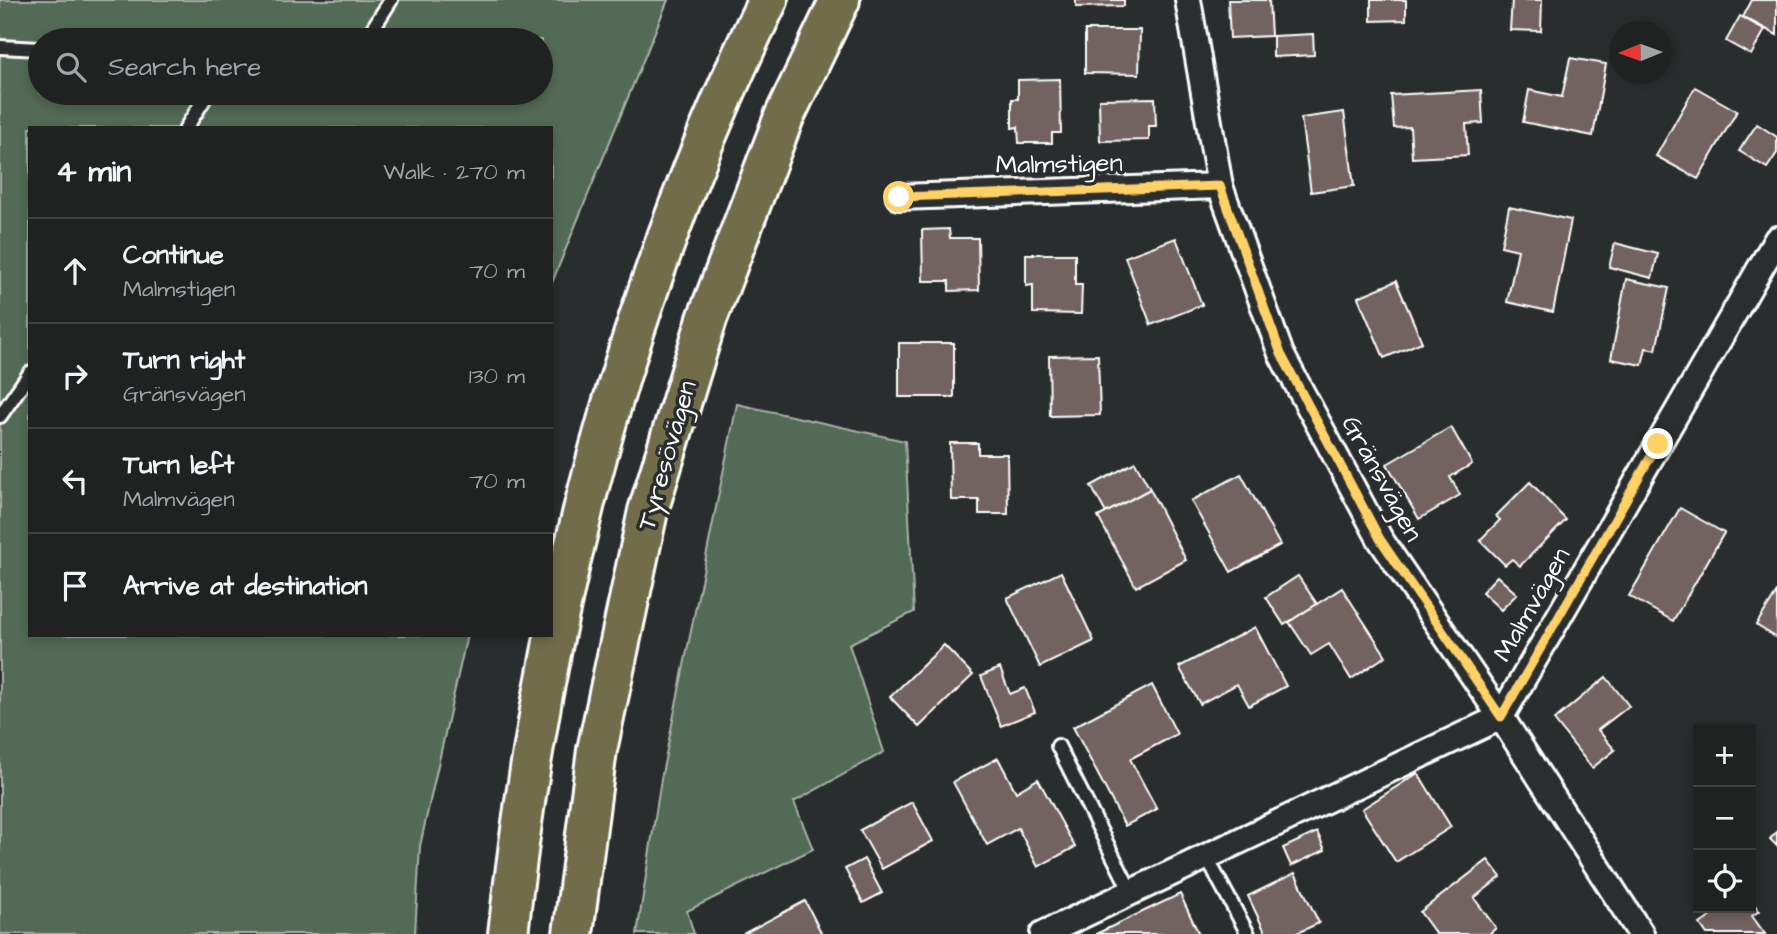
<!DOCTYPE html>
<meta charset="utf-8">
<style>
body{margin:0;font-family:"Architects Daughter",sans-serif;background:#282a2a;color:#f1f3f6}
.controls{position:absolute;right:21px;bottom:21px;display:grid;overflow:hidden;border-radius:0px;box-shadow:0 4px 10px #0003}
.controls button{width:63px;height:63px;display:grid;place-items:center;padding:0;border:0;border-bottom:2px solid #3d3f40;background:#202222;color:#f1f3f6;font:35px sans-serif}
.compass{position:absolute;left:1609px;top:21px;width:63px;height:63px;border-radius:50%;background:#202222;box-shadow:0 4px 10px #0003;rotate:269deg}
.stop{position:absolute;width:21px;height:21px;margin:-16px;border:5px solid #ffd166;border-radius:50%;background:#fff}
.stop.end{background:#ffd166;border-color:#fff;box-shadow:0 2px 7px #0008}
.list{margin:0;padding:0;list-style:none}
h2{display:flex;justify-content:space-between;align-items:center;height:91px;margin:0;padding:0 28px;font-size:30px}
h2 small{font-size:23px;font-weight:400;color:#a2a4a5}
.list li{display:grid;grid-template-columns:46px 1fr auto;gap:21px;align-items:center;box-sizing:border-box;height:105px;padding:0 28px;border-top:2px solid #3d3f40}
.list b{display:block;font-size:26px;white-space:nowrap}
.list p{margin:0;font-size:23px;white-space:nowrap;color:#a2a4a5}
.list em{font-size:23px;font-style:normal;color:#a2a4a5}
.icon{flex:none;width:38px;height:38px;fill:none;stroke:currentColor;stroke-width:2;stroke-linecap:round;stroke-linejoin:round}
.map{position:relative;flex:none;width:1777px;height:934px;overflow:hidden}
.search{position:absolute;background:#202222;box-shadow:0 4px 10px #0003;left:28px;top:28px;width:525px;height:77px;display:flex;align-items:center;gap:18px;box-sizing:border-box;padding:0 24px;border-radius:38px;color:#a2a4a5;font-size:26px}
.panel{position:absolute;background:#202222;box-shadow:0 4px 10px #0003;left:28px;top:126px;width:525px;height:511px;border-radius:0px}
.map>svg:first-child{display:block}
</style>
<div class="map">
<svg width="1777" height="934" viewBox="0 0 1777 934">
<rect width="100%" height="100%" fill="#2a2d2e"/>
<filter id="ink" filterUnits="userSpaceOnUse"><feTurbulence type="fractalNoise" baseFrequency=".0143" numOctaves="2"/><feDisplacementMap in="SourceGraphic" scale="14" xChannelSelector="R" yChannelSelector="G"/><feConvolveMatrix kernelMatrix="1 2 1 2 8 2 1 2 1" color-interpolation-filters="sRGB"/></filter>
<g filter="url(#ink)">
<g fill="#536a57" stroke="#a9b4ab" stroke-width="2" fill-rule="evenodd">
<path d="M0 0H668L551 285V128H30V635H467L420 846 415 934H0ZM40 40H541V93H40Z"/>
<polygon points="737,404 905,441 914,612 849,644 884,752 794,802 813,849 687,911 694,934 637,934 661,779"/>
</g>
<g fill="#726362" stroke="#fff" stroke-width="2">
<polygon points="1076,0 1124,0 1124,6 1076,7"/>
<polygon points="1228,0 1269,0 1271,36 1230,38"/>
<polygon points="1371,0 1406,0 1406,20 1371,21"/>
<polygon points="1512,0 1542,0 1541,31 1510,30"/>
<polygon points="1752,0 1777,0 1777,35 1743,17"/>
<polygon points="1740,16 1765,30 1751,55 1726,41"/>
<polygon points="1085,30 1140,30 1139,74 1085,73"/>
<polygon points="1313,34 1314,55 1273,57 1273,36"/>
<polygon points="1570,58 1606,64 1593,136 1523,122 1529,90 1562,97"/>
<polygon points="1060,79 1061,133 1052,133 1052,143 1019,143 1018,127 1012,128 1012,99 1018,99 1018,80"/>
<polygon points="1695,87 1737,111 1698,179 1656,156"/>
<polygon points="1481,90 1483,123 1466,124 1468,155 1412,158 1410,127 1394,128 1391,95"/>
<polygon points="1155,98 1156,126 1149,126 1149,140 1100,141 1099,99"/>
<polygon points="1344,112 1354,186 1311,192 1301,118"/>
<polygon points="1757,124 1777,137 1777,153 1767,168 1739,151"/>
<polygon points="1509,207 1571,220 1553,312 1507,302 1518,250 1501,246"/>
<polygon points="949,229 950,238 978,238 979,290 949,291 949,281 923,281 922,230"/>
<polygon points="1176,238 1202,305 1151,325 1125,257"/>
<polygon points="1615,243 1658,254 1652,278 1609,267"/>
<polygon points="1026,254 1075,254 1075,285 1082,285 1081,314 1033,313 1033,285 1026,286"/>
<polygon points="1626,279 1669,288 1656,350 1646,348 1642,365 1611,359"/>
<polygon points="1396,281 1422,342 1384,358 1358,297"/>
<rect x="899" y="343" width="55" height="54"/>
<polygon points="1098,355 1100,415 1050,416 1049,356"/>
<polygon points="1451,427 1472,464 1450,477 1460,495 1419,519 1387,464"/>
<polygon points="950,443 978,443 978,454 1007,454 1008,514 979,514 979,500 951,500"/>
<polygon points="1135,462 1150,489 1106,513 1091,486"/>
<polygon points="1241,474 1280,545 1231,572 1191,501"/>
<polygon points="1530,482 1566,520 1520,566 1512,559 1505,565 1480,540 1500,520 1496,516"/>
<polygon points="1150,489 1186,560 1136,587 1098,517"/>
<polygon points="1680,508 1724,533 1673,621 1629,596"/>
<polygon points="1061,572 1094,641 1040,667 1007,598"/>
<polygon points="1298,576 1317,604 1284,625 1266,597"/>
<polygon points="1497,576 1517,594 1501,610 1482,592"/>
<polygon points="1342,588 1386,656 1351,679 1329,644 1311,655 1289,622"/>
<polygon points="1777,592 1777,638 1756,625"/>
<polygon points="1255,627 1286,686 1249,706 1237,684 1200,704 1179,667"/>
<polygon points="944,645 973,675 919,727 890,697"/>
<polygon points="1000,668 1010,694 1025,688 1035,712 1001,726 981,676"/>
<polygon points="1606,677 1629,706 1598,730 1615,750 1592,768 1554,720"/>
<polygon points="1152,685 1177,734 1130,759 1157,809 1125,826 1073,727"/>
<polygon points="998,758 1016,792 1038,779 1075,847 1038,867 1018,828 987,845 953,782"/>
<polygon points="1418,773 1451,827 1396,862 1362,809"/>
<polygon points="912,802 933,841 882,869 860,830"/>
<polygon points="1777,831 1777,846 1770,839"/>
<polygon points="1317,832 1325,850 1291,866 1283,848"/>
<polygon points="864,859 882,893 863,903 845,869"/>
<polygon points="1488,860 1501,877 1474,898 1496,928 1489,934 1436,934 1420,912"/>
<polygon points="1295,873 1319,923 1295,934 1266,934 1248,896"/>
<polygon points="1180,894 1199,934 1096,934"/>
<polygon points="1751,899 1759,911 1752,916 1765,934 1707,934 1700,924 1723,908 1751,908"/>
<polygon points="805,901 822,934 743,934"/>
</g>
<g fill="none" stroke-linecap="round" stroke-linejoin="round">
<defs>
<g id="service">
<polyline points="359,40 368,36 391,0"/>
<polyline points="0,47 40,49"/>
<polyline points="186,128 208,93"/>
<polyline points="0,416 30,373"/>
<polyline points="1058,746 1131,892"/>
<polyline points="1207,858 1248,934"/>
</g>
<g id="minor">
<polyline points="1188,0 1220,186 1281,354 1380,539 1501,717 1641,934"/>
<polyline points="899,197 1220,186"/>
<polyline points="1043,934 1501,717 1777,239"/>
</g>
<g id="motorway">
<path d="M508 934C543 611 625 293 768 0"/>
<polyline points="573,934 597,750 648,511 707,319 784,117 840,0"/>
</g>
</defs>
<use href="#service" stroke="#fff" stroke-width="18"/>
<use href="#minor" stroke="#fff" stroke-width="30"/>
<use href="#motorway" stroke="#fff" stroke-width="44"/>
<use href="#service" stroke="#2a2d2e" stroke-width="12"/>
<use href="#minor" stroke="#2a2d2e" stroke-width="24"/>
<use href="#motorway" stroke="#716d4b" stroke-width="38"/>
</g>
</g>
<g fill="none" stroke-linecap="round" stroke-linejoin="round" filter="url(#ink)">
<polyline stroke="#ffd166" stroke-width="9" points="899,197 1220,186 1281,354 1380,539 1501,717 1658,444"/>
</g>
<g text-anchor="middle" stroke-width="7" stroke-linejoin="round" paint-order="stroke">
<g font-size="26" fill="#fff" stroke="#2a2d2e">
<text transform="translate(1059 163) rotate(-1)" y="9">Malmstigen</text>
<text transform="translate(666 455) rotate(-74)" y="9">Tyresövägen</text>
<text transform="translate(1383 478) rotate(61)" y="9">Gränsvägen</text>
<text transform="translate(1531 604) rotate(-60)" y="9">Malmvägen</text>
</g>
</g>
</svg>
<div class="controls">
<button>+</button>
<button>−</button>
<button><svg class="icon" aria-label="locate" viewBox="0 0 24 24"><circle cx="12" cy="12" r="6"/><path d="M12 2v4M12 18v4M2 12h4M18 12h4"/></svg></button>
</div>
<svg class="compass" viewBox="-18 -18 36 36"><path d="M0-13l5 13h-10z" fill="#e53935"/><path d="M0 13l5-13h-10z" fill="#a2a4a5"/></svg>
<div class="stop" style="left:899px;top:197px"></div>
<div class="stop end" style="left:1658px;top:444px"></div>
<div class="search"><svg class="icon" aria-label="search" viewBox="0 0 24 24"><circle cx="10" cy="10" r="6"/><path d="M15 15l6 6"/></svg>Search here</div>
<section class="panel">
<h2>4 min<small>Walk · 270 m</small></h2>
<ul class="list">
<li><svg class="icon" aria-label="ahead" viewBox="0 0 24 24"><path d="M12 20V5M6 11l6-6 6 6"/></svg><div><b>Continue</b><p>Malmstigen</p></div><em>70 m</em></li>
<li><svg class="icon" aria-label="right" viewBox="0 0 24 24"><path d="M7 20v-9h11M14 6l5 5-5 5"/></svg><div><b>Turn right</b><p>Gränsvägen</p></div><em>130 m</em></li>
<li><svg class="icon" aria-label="left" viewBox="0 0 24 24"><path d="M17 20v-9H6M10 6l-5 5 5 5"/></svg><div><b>Turn left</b><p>Malmvägen</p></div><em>70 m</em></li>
<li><svg class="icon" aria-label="arrive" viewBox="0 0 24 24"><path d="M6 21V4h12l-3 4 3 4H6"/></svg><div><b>Arrive at destination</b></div></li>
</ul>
</section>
</div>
